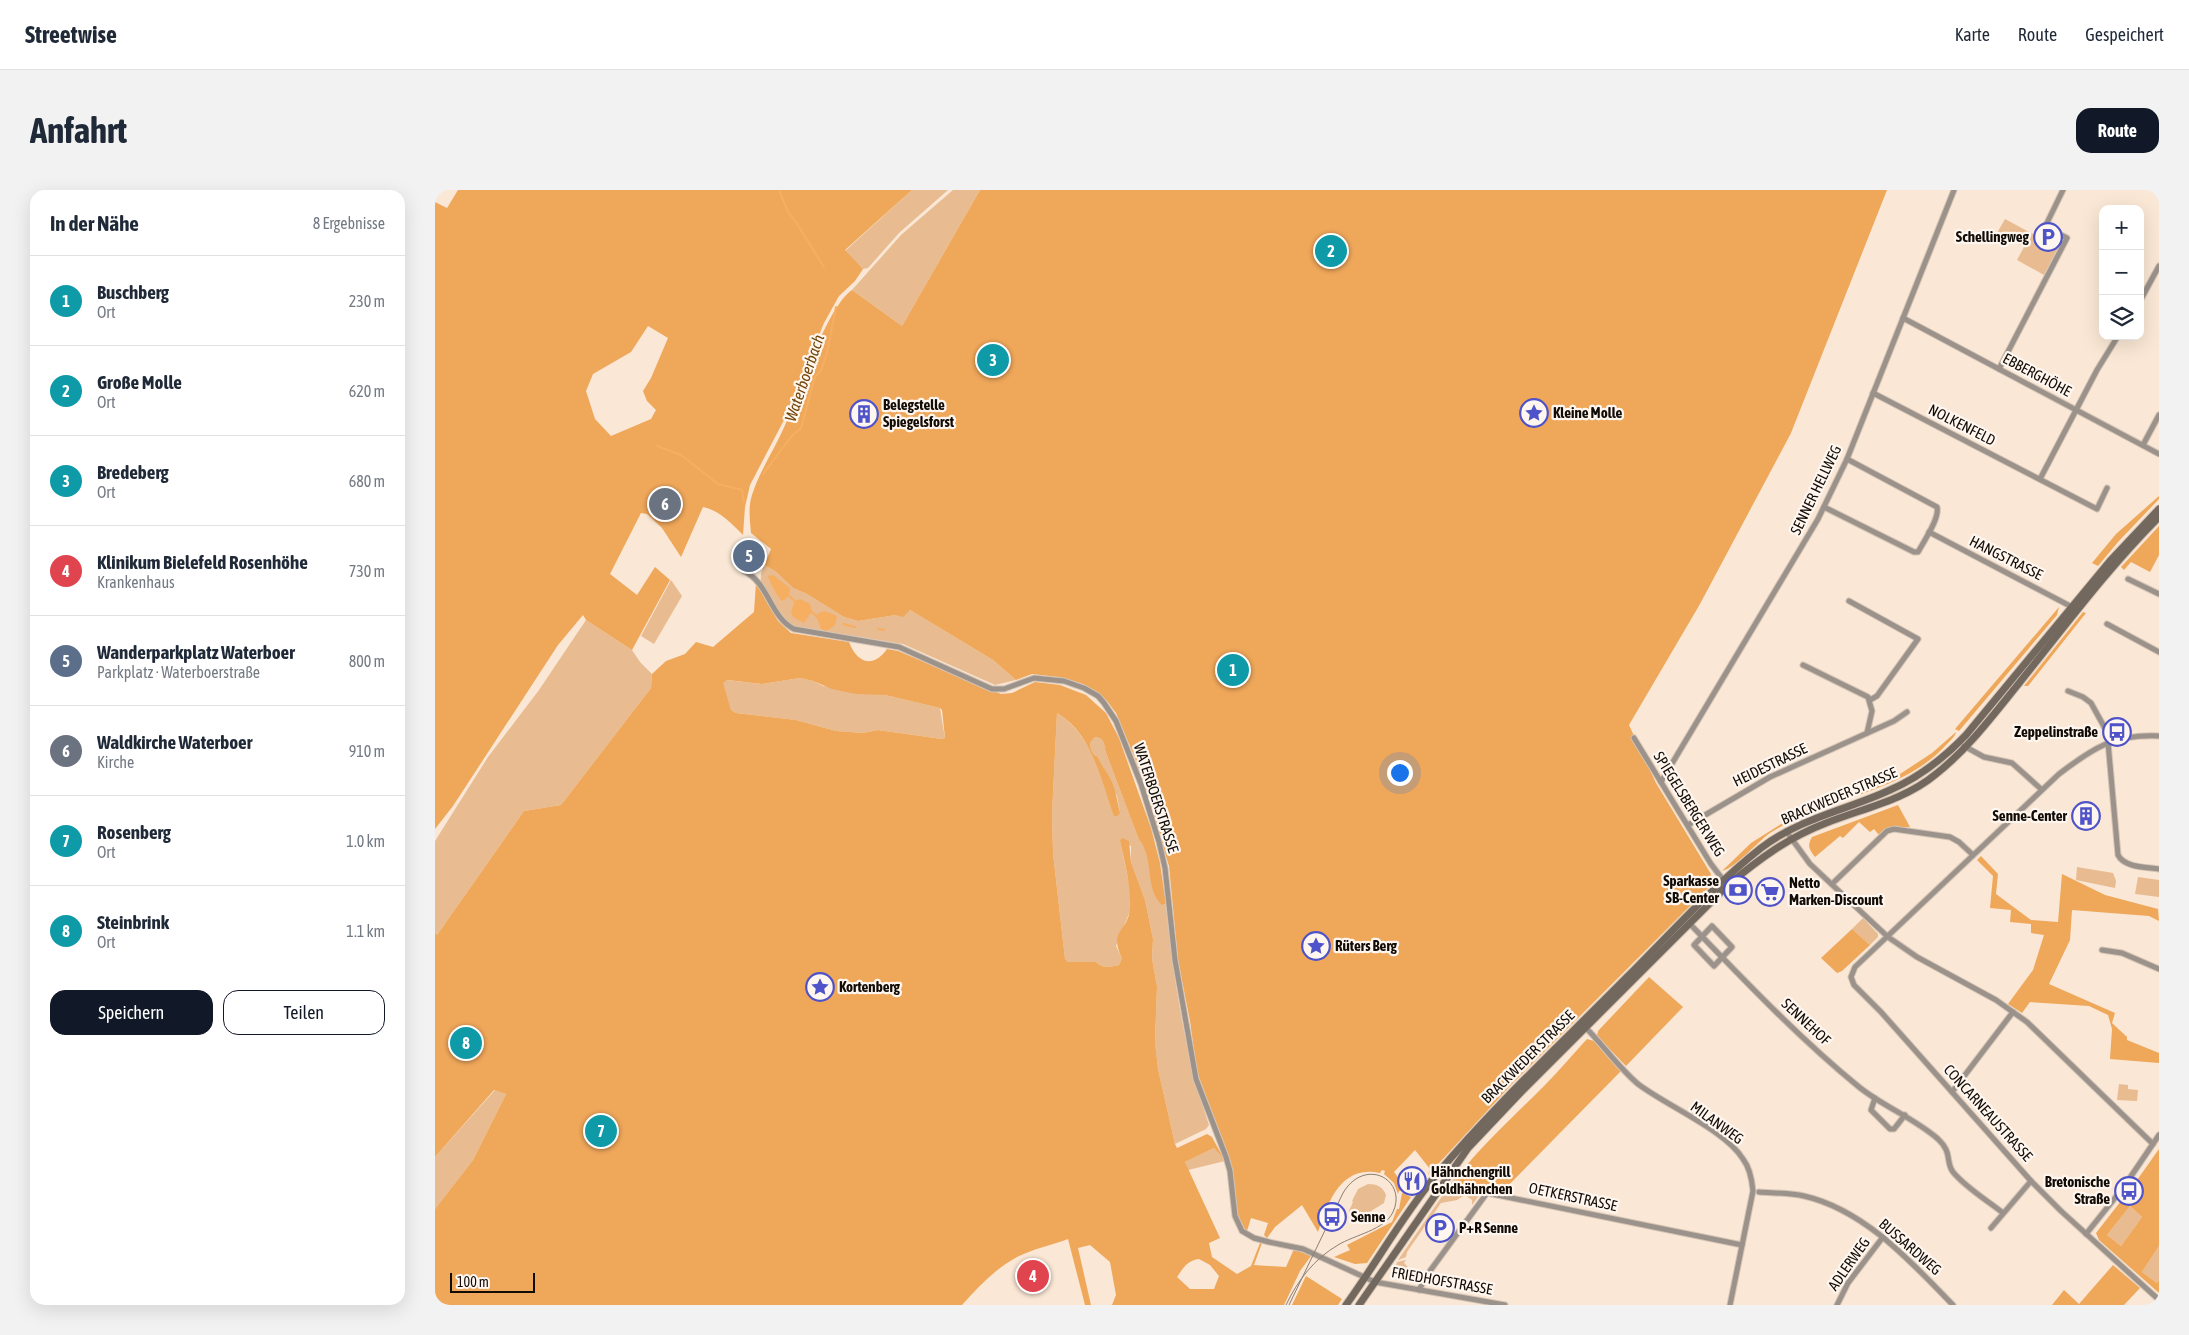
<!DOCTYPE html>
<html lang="de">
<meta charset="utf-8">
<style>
body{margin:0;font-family:"Asap Condensed",sans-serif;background:#f2f2f3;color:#1f2937}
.controls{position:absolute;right:15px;top:15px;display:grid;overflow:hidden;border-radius:10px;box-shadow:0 5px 20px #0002}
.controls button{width:45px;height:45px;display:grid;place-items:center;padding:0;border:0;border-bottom:1px solid #e0e1e3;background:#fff;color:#1f2937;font:25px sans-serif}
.scale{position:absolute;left:15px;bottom:12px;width:85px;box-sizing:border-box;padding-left:5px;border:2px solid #120c07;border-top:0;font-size:14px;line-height:18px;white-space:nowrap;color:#120c07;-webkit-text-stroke:4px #fef6ef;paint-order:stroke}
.you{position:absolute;left:964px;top:582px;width:18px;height:18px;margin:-12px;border:4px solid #fff;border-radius:50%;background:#1a73e8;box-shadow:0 0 0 8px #1a73e833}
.badge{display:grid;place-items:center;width:32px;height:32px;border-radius:50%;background:#111827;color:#fff;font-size:16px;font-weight:700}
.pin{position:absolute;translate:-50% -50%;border:2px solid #fff;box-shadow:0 1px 5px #0006}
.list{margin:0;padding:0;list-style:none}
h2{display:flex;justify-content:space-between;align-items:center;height:65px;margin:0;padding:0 20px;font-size:21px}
h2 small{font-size:16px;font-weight:400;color:#747a83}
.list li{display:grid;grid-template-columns:32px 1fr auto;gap:15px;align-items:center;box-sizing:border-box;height:90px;padding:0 20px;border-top:1px solid #e0e1e3}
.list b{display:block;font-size:19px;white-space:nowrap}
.list p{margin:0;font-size:16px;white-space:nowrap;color:#747a83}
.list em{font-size:16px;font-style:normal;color:#747a83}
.actions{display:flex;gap:10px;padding:15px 20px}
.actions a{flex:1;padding:11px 0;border:1px solid #111827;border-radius:15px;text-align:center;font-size:18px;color:#111827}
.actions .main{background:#111827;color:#fff}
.icon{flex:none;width:28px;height:28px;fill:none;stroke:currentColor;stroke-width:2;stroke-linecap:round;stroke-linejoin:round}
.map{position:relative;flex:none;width:1724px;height:1115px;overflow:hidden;border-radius:15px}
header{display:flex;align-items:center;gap:30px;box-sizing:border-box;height:70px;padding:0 25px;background:#fff;border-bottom:1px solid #e0e1e3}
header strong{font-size:24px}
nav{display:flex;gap:28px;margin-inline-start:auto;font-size:18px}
.intro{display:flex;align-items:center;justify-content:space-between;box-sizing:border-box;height:120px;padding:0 30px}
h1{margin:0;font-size:35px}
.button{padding:12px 22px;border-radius:15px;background:#111827;color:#fff;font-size:18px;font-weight:700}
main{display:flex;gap:30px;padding:0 30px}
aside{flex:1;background:#fff;border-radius:15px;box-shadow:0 5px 20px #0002}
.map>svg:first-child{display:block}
</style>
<header>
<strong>Streetwise</strong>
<nav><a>Karte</a><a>Route</a><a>Gespeichert</a></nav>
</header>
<div class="intro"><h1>Anfahrt</h1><a class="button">Route</a></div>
<main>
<aside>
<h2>In der Nähe<small>8 Ergebnisse</small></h2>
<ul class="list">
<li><span class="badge" style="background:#0f9aa8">1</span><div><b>Buschberg</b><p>Ort</p></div><em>230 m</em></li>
<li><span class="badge" style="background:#0f9aa8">2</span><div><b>Große Molle</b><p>Ort</p></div><em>620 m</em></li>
<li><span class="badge" style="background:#0f9aa8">3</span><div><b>Bredeberg</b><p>Ort</p></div><em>680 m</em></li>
<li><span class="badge" style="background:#e0444e">4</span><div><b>Klinikum Bielefeld Rosenhöhe</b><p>Krankenhaus</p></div><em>730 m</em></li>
<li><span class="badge" style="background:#5c6f8a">5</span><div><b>Wanderparkplatz Waterboer</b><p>Parkplatz · Waterboerstraße</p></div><em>800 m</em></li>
<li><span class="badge" style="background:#6b7280">6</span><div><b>Waldkirche Waterboer</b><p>Kirche</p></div><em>910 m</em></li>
<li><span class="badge" style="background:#0f9aa8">7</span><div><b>Rosenberg</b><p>Ort</p></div><em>1.0 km</em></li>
<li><span class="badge" style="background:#0f9aa8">8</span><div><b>Steinbrink</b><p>Ort</p></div><em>1.1 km</em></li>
</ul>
<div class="actions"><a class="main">Speichern</a><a>Teilen</a></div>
</aside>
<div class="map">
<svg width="1724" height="1115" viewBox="0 0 1724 1115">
<rect width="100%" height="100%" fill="#fae7d5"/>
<g fill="#e8bc90">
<polygon points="477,0 513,0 464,43 433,78 428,79 410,61"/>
<polygon points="518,0 545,0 467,136 417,100 466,45"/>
<polygon points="1570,29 1623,58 1609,85 1582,70 1589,57 1562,43"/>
<path d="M329 375 340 381 358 398 372 404 409 427 423 431 461 425 475 420 558 470 581 490 560 495 468 454 358 436C346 427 330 405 326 391 325 385 327 380 329 375Z"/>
<polygon points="236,390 247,406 219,454 206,446"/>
<polygon points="151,430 197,460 205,472 217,484 216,498 126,615 89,621 2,745 0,743 0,651 53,567 104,500"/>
<polygon points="365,488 378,491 388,496 450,505 505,518 510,548 507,549 443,540 428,543 401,541 361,530 301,523 296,520 287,493 291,490 327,494"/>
<path d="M622 523C654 542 669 590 685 623L682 606 665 576 663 567C657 564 656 560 655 553L660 547C670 548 669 555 671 563L704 650 710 658 729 715 731 714C738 788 750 864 774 935L771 939 740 954 723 879 720 853 722 796 717 769 718 749 710 710 696 672V656L685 651 695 698V721L681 756 687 768 684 775C675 777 668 779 661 772H633L630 769 618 663 617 624Z"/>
<polygon points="1642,677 1678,683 1681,691 1680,698 1641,690"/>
<polygon points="1703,687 1724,690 1724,707 1700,704"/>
<polygon points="1428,728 1443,744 1443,747 1435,755 1417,739"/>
<polygon points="1684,894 1693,895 1693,899 1703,900 1702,911 1682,910"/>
<polygon points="60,900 71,904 38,970 0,1019 0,967"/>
<polygon points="779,958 790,971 753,980 750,972"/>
<polygon points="1021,986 1023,993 1049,999 1037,1015 1037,1010 1030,1005 1022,1010 1006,1013 972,1062 971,1067 963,1070"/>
<path d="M933 994C942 994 948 997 951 1005L949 1013 933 1023 932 1022 918 1027 914 1021 918 1012 917 1011 923 999Z"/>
<polygon points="1695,1016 1707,1027 1686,1056 1672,1045"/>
<polygon points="1724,1056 1724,1090 1722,1093 1707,1082"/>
<polygon points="971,1070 969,1073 984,1089 981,1092 967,1089 959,1084 962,1072"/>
</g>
<g fill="#efa75a" fill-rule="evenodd">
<path d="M23 0H477L410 60 428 79 420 91 404 106 389 133 349 230 315 295 310 317 308 345C296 333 284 320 268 317L246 367 227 338 212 324 206 323 175 384 202 405 220 377 235 390 197 460 151 430 148 425 123 455 18 616 0 639V12L12 18ZM213 136 233 148 216 188 208 201 212 211 221 220 216 229 176 246 160 229 151 201 158 184 196 162Z"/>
<path d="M545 0H1452L1356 243 1265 414 1194 535 1221 593 1276 684 1274 697 1076 895 993 985 995 979 980 960 959 982 977 1006 969 1000 964 1001 963 1004 959 993 949 984 950 981 947 980 945 983C906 974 893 1012 883 1042L867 1015 840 1037 832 1048 829 1045 833 1033 816 1028 812 1041 804 1032 802 1023 795 969 762 882 755 831 743 770 734 676 700 568 681 523 672 511 659 500 645 493 623 487 597 484 581 490 558 470 475 420 468 427 461 425 423 431 409 427 372 404 358 398 340 381 329 375 336 359 316 343C315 331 313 317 317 305 325 280 341 257 351 233 364 202 392 117 417 100L467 136Z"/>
<polygon points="1724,306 1724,309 1683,352 1663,376 1657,373 1681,344"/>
<polygon points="1724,336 1724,365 1715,382 1696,372 1689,380 1686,377"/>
<path d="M321 393 343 431 356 443 414 452C422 473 438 479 452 459L463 461 566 504 577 503 600 492 625 495 651 505 671 523 684 548 716 638 725 673 731 714 727 715C709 699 720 668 704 650L671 563C669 555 670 548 660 547L655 553C656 560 657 564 663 567 666 576 671 580 675 588 681 599 682 611 685 623L682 626H679C666 590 657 543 622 523L617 624 618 663 630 769 633 772H661C668 779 675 777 684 775L687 768C673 739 693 743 695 718 696 695 690 674 685 651L687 648 694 651 696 672 710 710 718 749 717 769 722 796 720 852 723 879 740 954 742 958 772 944 777 947 790 971 779 958 750 972 785 1048 774 1053 777 1067 802 1084 816 1076 825 1053H827L819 1075 851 1077 859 1059 876 1066 865 1081 849 1115H677L681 1105 675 1072 655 1055 643 1058 656 1115H650L633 1049C617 1055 598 1059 582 1067 560 1079 544 1096 527 1115H0V1019L38 970 71 904 59 900 0 967V743L2 745 89 621 126 615 216 498 217 484 231 471 250 464 261 452 278 457 319 422ZM365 488 378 491 397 499 421 504 450 505 505 518 507 520 510 548 507 549 443 540 428 543 401 541 361 530 301 523 296 520 288 493 292 490 327 494ZM764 1069 775 1075 784 1086 779 1099H755L742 1087C748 1078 753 1070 764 1069Z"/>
<polygon points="1624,417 1622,425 1524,541 1520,539"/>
<polygon points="1648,422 1651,423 1593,496 1589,496"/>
<path d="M1521 542C1521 545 1515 551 1511 555 1478 591 1430 602 1386 618 1368 625 1351 633 1335 643 1321 653 1302 677 1287 681L1316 653 1362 624 1465 584 1497 563Z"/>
<path d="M1463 615 1475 637H1456L1444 645 1439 639 1435 642 1424 632 1408 648 1405 646 1380 667C1374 659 1372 656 1377 647Z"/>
<polygon points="1546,666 1563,684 1561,704 1596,730 1623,732 1627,684 1670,705 1723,719 1724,731 1714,726 1637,720 1635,750 1614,794 1680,823 1677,833 1692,847 1692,850 1724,863 1724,873 1675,869 1677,839 1673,825 1654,816 1595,812 1587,823 1573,814 1598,780 1609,745 1596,743 1596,734 1575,732 1576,720 1555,718 1558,686 1542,670"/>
<polygon points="1417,739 1435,755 1407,781 1402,783 1386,768"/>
<polygon points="1214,787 1248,817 1191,876 1162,846 1163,841"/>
<path d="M1152 849 1159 851 1186 881 1066 1003 1023 993 1022 987C1048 954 1078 927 1108 897 1123 882 1137 865 1152 849Z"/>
<path d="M1724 959V1056L1707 1082 1722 1093 1724 1090V1103L1664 1050 1661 1043 1700 993ZM1695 1016 1707 1027 1686 1056 1672 1045Z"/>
<polygon points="967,1003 976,1007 932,1073 920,1074 899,1067 915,1060 912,1055 957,1032 962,1019 964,1019"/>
<polygon points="1678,1075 1705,1098 1689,1115 1617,1115 1629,1100 1644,1114"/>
<polygon points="871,1086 907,1109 903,1115 857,1115"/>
</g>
<g fill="#f6ae61">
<path d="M338 385 355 398C354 404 353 409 347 411 342 406 335 393 333 386Z"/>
<polygon points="365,409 375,414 377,421 369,433 358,427 356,421 360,411"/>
<polygon points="389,421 400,425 402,427 400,435 392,441 386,439 382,428 382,424"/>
</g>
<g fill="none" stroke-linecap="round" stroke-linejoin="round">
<g stroke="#f6ae61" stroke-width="2">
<polyline points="344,0 353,22 361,32 389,77"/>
<polyline points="222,256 246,265 283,294 304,299 307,300 309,312"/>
<polyline points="328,284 356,247 366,238 380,187 386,181 392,163 401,117"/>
<polyline points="353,405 362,413"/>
<polyline points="375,420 383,428"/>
<polyline points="408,434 420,437"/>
<polyline points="443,439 449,440"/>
</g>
<defs>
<g id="street">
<polyline points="1705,111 1724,76"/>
<polyline points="1468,128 1724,264"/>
<polyline points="1564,179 1632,48 1610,37 1628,0"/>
<polyline points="1438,203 1662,319 1672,298"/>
<polyline points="1708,255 1724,225"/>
<polyline points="1605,289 1662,180 1683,146"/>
<path d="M1389 317 1479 362H1483C1489 351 1505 328 1502 317L1412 269"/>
<polyline points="1494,342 1637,417"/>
<path d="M309 381C334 393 335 427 359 439L464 457 557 499H569L599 488 629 491 649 498 663 506 669 513 681 531 706 594 724 652 730 678 740 770 761 889 791 967 795 981 800 1026 807 1041 819 1048 834 1052 868 1059 940 1092 1070 1115"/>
<polyline points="1693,389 1724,404"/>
<polyline points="1414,411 1483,449 1442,506 1435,510"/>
<polyline points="1672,434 1724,462"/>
<polyline points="1368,475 1433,507 1437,521 1432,543"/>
<polyline points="1633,501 1648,507 1656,513 1677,551"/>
<path d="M1724 546C1679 544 1658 558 1624 584L1420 777 1416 787 1419 795 1446 822 1596 991 1626 1021 1724 1110"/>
<polyline points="1199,548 1276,674 1289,691"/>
<path d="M1673 552 1683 665C1690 678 1711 677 1724 679"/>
<polyline points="1529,556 1549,567 1577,573 1606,599"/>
<polyline points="1226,592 1383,329 1412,269 1519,0"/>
<polyline points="1253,635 1335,587 1459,531 1472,522"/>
<polyline points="1351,641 1375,674 1453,747 1482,767 1561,810 1592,832 1718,954"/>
<polyline points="1397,694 1452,641 1459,639 1515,647 1524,652 1538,665"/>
<path d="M1255 734C1309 790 1364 848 1424 897 1449 917 1479 928 1503 949 1518 963 1510 971 1518 982 1530 997 1553 1011 1568 1023"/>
<polygon points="1277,736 1297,757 1279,776 1259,755"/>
<polyline points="1667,760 1687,763 1724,779"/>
<path d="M1151 838C1169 856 1184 878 1203 894 1232 916 1290 940 1308 969 1315 978 1317 990 1318 1001L1295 1115"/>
<polyline points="1517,902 1578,822"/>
<polyline points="1440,908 1436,920 1455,939 1459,939 1470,925"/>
<path d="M1324 1002C1339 1003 1355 1003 1369 1006 1430 1020 1477 1073 1518 1115"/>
<polyline points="1556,1038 1596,991"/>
<polyline points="1651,1044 1688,998 1724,945"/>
<polyline points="984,1100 992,1085 1052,1003 1307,1055"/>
<polyline points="1402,1115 1413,1093 1448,1047"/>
</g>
<g id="secondary">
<path d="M911 1115C942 1072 968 1025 1002 984 1061 914 1129 851 1193 786 1236 743 1278 696 1326 658 1365 628 1412 620 1455 600 1485 587 1509 568 1531 545L1675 371 1724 319"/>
<path d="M924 1115 1033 958 1086 902 1293 695C1324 669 1354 647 1391 633 1429 618 1470 610 1501 584 1534 558 1559 524 1585 492 1630 436 1673 378 1724 327"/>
</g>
</defs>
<use href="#street" stroke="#d5c4b4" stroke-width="7"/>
<use href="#secondary" stroke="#d5c4b4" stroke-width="9"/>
<use href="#street" stroke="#9a928b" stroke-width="5"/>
<use href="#secondary" stroke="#73685e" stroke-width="7"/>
<path stroke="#8c7f73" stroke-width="1" d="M851 1115C863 1090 879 1069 903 1055 919 1045 950 1040 958 1022 973 990 930 966 908 1003L854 1115"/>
</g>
<defs>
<symbol id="parking-ring" viewBox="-11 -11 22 22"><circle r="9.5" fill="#fef6ef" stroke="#4e53c9" stroke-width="1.5"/><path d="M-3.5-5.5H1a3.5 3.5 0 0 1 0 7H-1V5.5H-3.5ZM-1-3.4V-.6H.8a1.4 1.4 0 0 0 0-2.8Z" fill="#4e53c9"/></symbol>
<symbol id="sight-ring" viewBox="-11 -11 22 22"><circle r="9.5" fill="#fef6ef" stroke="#4e53c9" stroke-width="1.5"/><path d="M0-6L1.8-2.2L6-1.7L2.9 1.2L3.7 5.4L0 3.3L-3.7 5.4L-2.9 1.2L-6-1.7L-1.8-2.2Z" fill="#4e53c9"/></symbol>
<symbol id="building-ring" viewBox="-11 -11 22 22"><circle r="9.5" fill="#fef6ef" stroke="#4e53c9" stroke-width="1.5"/><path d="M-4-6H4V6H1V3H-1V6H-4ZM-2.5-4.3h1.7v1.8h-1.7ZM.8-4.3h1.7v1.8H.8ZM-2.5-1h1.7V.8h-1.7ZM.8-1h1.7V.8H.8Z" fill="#4e53c9"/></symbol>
<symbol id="bus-ring" viewBox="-11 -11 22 22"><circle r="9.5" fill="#fef6ef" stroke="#4e53c9" stroke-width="1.5"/><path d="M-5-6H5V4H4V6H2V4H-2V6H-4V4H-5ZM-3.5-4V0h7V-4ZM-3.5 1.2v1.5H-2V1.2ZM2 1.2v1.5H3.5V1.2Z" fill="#4e53c9"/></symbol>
<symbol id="bank-ring" viewBox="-11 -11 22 22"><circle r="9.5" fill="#fef6ef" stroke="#4e53c9" stroke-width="1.5"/><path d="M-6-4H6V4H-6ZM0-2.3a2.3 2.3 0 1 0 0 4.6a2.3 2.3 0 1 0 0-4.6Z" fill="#4e53c9"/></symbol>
<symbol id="supermarket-ring" viewBox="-11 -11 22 22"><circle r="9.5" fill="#fef6ef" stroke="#4e53c9" stroke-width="1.5"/><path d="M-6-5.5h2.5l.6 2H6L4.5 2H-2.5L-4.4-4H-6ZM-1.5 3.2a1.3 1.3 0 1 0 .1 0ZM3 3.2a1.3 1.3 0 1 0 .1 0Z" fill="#4e53c9"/></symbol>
<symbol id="restaurant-ring" viewBox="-11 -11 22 22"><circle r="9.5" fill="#fef6ef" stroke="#4e53c9" stroke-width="1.5"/><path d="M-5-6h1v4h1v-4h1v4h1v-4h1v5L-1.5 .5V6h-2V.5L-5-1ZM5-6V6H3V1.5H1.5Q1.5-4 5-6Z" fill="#4e53c9"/></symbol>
</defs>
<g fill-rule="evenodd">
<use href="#parking-ring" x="1597" y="31" width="32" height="32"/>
<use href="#sight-ring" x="1083" y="207" width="32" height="32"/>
<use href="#building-ring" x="413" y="208" width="32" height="32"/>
<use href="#bus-ring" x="1666" y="526" width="32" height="32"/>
<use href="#building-ring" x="1635" y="610" width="32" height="32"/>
<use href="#bank-ring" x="1287" y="684" width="32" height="32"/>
<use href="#supermarket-ring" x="1319" y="686" width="32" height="32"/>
<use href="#sight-ring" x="865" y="740" width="32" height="32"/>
<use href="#sight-ring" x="369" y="781" width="32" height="32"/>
<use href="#restaurant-ring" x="961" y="975" width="32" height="32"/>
<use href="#bus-ring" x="1678" y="985" width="32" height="32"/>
<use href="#bus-ring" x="881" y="1011" width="32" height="32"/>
<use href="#parking-ring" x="989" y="1022" width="32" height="32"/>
</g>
<g text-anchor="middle" stroke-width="4.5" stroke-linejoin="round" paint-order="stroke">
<g font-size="15" font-weight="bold" fill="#120c07" stroke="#fef6ef" text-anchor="start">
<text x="1594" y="52" text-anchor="end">Schellingweg</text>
<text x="448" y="220">Belegstelle<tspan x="448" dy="17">Spiegelsforst</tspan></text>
<text x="1118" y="228">Kleine Molle</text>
<text x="1663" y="547" text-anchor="end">Zeppelinstraße</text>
<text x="1632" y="631" text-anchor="end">Senne-Center</text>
<text x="1284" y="696" text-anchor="end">Sparkasse<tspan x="1284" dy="17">SB-Center</tspan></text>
<text x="1354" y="698">Netto<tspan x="1354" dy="17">Marken-Discount</tspan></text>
<text x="900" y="761">Rüters Berg</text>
<text x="404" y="802">Kortenberg</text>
<text x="996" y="987">Hähnchengrill<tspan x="996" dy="17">Goldhähnchen</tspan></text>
<text x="1675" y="997" text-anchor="end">Bretonische<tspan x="1675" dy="17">Straße</tspan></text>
<text x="916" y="1032">Senne</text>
<text x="1024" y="1043">P+R Senne</text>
</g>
<g font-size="15" fill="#120c07" stroke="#fef6ef">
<text transform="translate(1602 185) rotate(28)" y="5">EBBERGHÖHE</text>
<text transform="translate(1527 235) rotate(27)" y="5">NOLKENFELD</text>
<text transform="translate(1381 300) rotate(-64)" y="5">SENNER HELLWEG</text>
<text transform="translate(1571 368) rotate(27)" y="5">HANGSTRASSE</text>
<text transform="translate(1335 575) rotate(-26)" y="5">HEIDESTRASSE</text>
<text transform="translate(1404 606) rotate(-23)" y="5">BRACKWEDER STRASSE</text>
<text transform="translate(721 608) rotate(72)" y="5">WATERBOERSTRASSE</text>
<text transform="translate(1254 614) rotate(58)" y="5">SPIEGELSBERGER WEG</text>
<text transform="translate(1371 832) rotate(43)" y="5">SENNEHOF</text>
<text transform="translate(1093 867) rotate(-45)" y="5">BRACKWEDER STRASSE</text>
<text transform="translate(1553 923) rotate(48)" y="5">CONCARNEAUSTRASSE</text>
<text transform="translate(1282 933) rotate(36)" y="5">MILANWEG</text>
<text transform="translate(1138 1007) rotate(12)" y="5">OETKERSTRASSE</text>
<text transform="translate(1475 1057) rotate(41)" y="5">BUSSARDWEG</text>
<text transform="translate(1414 1074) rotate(-55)" y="5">ADLERWEG</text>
<text transform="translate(1007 1091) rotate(10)" y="5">FRIEDHOFSTRASSE</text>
</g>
<g font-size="16" font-style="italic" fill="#724405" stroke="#fef6ef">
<text transform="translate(369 188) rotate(-71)" y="6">Waterboerbach</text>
</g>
</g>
</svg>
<div class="controls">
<button>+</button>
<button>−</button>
<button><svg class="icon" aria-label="layers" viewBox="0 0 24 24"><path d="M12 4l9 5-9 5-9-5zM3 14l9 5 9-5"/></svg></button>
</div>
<div class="scale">100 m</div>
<div class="you"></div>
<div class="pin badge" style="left:798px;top:480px;background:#0f9aa8">1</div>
<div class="pin badge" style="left:896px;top:61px;background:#0f9aa8">2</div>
<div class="pin badge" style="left:558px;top:170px;background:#0f9aa8">3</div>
<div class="pin badge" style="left:598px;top:1086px;background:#e0444e">4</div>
<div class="pin badge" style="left:314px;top:366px;background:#5c6f8a">5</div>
<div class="pin badge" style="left:230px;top:314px;background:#6b7280">6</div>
<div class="pin badge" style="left:166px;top:941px;background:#0f9aa8">7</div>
<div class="pin badge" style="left:31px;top:853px;background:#0f9aa8">8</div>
</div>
</main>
